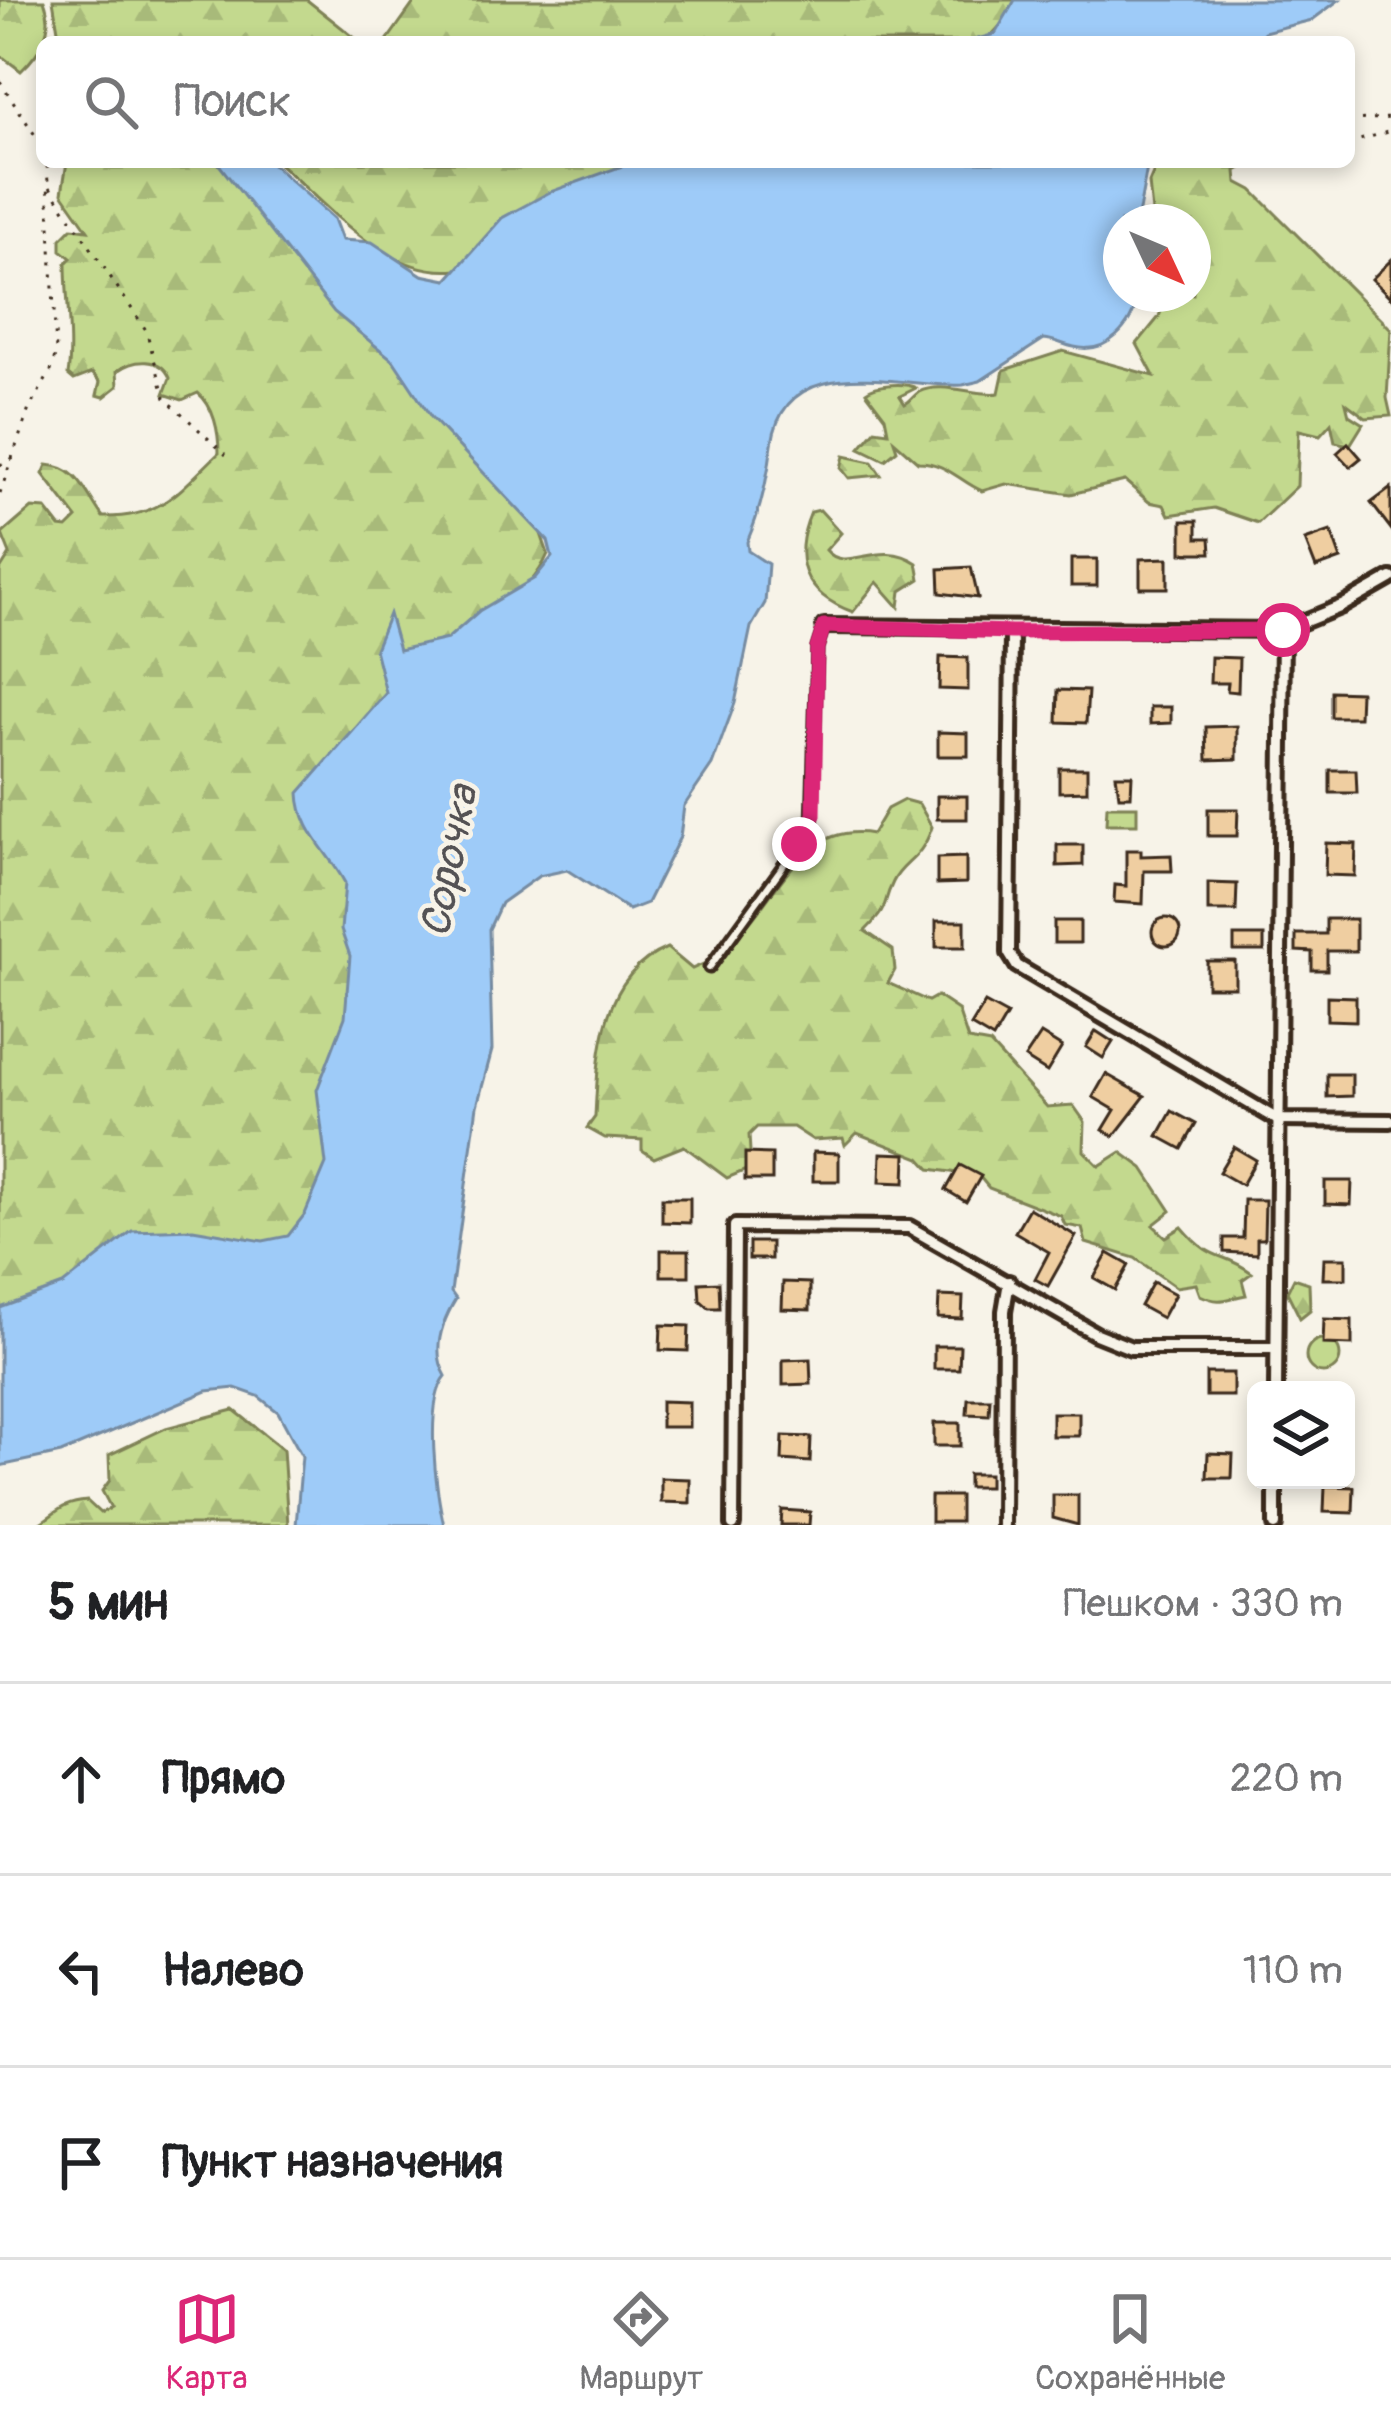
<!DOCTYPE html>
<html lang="ru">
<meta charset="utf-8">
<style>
body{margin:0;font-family:Pangolin,sans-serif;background:#f6f6f6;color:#202124}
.controls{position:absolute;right:36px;bottom:36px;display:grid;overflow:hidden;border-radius:18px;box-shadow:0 6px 18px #0003}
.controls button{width:108px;height:108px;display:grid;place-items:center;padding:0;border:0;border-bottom:3px solid #e0e0e0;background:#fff;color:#202124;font:60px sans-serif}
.compass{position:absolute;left:1103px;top:204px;width:108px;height:108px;border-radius:50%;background:#fff;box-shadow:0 6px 18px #0003;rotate:134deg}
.stop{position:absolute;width:36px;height:36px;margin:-27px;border:9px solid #db2777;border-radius:50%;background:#fff}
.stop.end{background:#db2777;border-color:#fff;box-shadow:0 3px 12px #0008}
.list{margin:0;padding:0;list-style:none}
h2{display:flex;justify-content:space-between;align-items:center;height:156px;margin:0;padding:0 48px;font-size:51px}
h2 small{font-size:39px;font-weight:400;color:#757577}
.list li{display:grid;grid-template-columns:78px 1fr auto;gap:36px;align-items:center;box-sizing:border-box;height:192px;padding:0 48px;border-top:3px solid #e0e0e0}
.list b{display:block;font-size:45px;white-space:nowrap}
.list em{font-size:39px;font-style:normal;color:#757577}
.icon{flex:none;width:66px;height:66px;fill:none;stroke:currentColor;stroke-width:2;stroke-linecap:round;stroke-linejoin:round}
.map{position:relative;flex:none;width:1391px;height:1525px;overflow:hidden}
.search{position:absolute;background:#fff;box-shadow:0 6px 18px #0003;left:36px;right:36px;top:36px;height:132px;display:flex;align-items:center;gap:30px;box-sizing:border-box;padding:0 42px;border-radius:18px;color:#757577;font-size:45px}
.sheet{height:732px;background:#fff}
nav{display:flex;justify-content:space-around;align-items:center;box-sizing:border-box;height:168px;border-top:3px solid #e0e0e0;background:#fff;font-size:33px;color:#757577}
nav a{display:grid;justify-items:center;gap:6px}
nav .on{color:#db2777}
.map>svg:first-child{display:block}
</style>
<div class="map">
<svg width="1391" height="1525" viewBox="0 0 1391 1525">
<defs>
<pattern id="forest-firs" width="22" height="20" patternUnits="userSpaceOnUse" patternTransform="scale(3)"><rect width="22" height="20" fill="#c3d98e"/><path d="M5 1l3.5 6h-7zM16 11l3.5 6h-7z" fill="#a8ba7a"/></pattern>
</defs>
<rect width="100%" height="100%" fill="#f7f3e8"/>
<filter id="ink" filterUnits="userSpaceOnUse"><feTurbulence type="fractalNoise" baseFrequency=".00833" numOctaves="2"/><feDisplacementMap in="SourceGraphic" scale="24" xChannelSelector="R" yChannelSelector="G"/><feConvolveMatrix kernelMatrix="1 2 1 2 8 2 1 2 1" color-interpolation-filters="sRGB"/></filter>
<g filter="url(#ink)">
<g fill="url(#forest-firs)" stroke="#7f8256" stroke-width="3">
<path d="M0 0H44C55 29 42 51 21 71L0 55Z"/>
<polygon points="53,0 307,0 360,42 60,42"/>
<polygon points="416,0 1024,0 987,40 966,42 386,42"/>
<path d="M67 162H242L394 353 535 516 548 554C523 612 448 640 396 668L359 869 336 1144 293 1243 109 1270 0 1315V570L10 554 2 534 32 508 46 509 60 527 67 528 77 518 43 474 47 465C79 467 86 494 103 517 162 518 179 491 219 453 219 432 214 406 198 393L182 400 164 394 170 378C161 356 133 359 117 371L118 386 104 397 97 395 100 382 92 373 74 380 68 375C73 342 66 300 66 263L71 258 61 250V239L72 228 88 230 62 193Z"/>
<path d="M277 162H653L469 256 457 270C385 278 329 206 277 162Z"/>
<path d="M1158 162H1251L1236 171 1237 182 1252 190 1391 329 1387 398 1391 416 1366 418 1346 403 1349 415 1363 424 1350 445 1335 442 1331 423 1320 435 1299 430 1297 486 1258 523 1214 508 1169 515 1164 505 1149 502 1125 481 1071 494 1006 484 982 491C959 481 946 462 918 462L894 441 897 450 885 460 860 448 875 430 888 432 885 417 866 392C876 384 905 382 916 388L900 396 905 404C911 401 914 395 919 392 941 380 978 397 999 393L1004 370 1063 351 1154 376 1137 344 1159 317 1165 298 1160 294H1193V245L1204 241 1193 240V222H1153L1149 183Z"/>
<polygon points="844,456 872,462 881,475 849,478 841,468"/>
<path d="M820 510 841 533 826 550C846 575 879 537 917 563L920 579 901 591 899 607 877 582 853 612C803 594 791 560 811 512Z"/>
<path d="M904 800 919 804 932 827C921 861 903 861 893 882 880 908 892 904 865 931L893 950 895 970 888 983 928 1001 937 996 958 1010 968 1040 990 1044 1047 1107 1073 1105 1085 1122 1084 1151 1099 1166 1121 1152 1143 1168 1171 1211 1153 1225 1166 1237 1182 1227C1213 1264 1221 1250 1252 1273L1242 1280 1246 1295C1226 1298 1222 1305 1200 1295L1196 1284 1176 1287 1135 1258 1086 1243 1082 1228 1065 1225 1061 1216 989 1188 979 1176 930 1169 920 1158 857 1133 845 1145 843 1138 813 1140 793 1127H757L749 1135 751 1168 727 1178 684 1146 654 1158 642 1150V1140L605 1138 587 1128 595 1117C598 1054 601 975 667 948L692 969C770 940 784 818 872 834L887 809Z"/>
<polygon points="1294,1278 1309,1283 1310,1310 1300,1318 1287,1292"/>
<circle cx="1323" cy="1356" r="17"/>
<path d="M234 1410 283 1449 288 1525H37C57 1513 61 1503 87 1501L100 1513 111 1508 102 1491 110 1480 109 1455 166 1428Z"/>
</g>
<polygon fill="#c3d98e" stroke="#7f8256" stroke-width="3" points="1107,806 1137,806 1137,824 1106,824"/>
<g fill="#9ecbf8" stroke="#768ba1" stroke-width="3">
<polygon points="1015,0 1339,0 1312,20 1264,32 1257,42 967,42 995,34"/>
<path d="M217 162H270L334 219 342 240 372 242 422 275 447 280 502 218 550 192 633 162H1148L1137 222H1121V294L1138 296C1132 326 1108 355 1074 347 1063 345 1056 340 1044 339L980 381 963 385C903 389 785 347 772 444 768 477 761 510 747 542L748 551 768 564 765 603 751 627 735 703 712 765 684 806 680 837 647 903 629 910 567 870 539 876 501 903 489 929 492 1050 477 1106 451 1292 456 1299C442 1322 431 1351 446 1376 424 1402 436 1494 444 1525H296L302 1456 278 1412 258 1396 235 1388 207 1391 61 1453 0 1466V1308L63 1285 132 1231 193 1229 263 1241 288 1236 305 1214 326 1164 317 1090 345 1017 350 956 341 930 345 883C328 851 300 830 299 793L386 693 375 649 389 614 399 650 447 639 479 611 535 578 552 557 548 541 431 417 393 360 334 312Z"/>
</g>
<g fill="#efcea1" stroke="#3b2a1e" stroke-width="3">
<polygon points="1391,260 1391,298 1372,279"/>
<polygon points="1348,443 1361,458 1350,467 1337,453"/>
<polygon points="1391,488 1391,529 1371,503"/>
<polygon points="1182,521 1197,521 1197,538 1210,538 1211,553 1182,553"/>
<polygon points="1331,531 1341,559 1316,568 1305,540"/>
<polygon points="1168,558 1168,588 1140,588 1140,559"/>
<rect x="1071" y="559" width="26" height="27"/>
<polygon points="971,567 978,598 940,593 939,569"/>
<polygon points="940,657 968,658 968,690 939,689"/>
<polygon points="1211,657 1239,658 1238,692 1227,691 1228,683 1210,683"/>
<polygon points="1058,690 1088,691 1086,723 1057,722"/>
<polygon points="1331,691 1360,692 1359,717 1331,717"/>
<polygon points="1150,707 1171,707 1171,723 1150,724"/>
<polygon points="1237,726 1237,759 1207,760 1206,727"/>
<polygon points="938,732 968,733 968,756 938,756"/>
<polygon points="1059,768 1087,768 1087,791 1059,792"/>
<polygon points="1330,770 1356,770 1357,793 1330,793"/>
<polygon points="1116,775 1132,775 1131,796 1119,796"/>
<rect x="937" y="796" width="30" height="23"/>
<polygon points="1208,809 1238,809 1237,836 1208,836"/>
<polygon points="1326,843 1356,844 1355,876 1325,875"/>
<polygon points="1057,845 1083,845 1083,865 1057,866"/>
<polygon points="1126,850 1141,850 1141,856 1171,855 1172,871 1144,871 1143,904 1114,902 1115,885 1126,886"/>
<polygon points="966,857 966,883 937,884 937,858"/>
<polygon points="1208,883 1237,884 1236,911 1208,911"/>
<circle cx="1166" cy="932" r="14"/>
<polygon points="1326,919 1356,919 1356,951 1327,951 1327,970 1312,970 1312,952 1296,951 1296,934 1326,934"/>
<rect x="936" y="921" width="29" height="26"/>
<rect x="1054" y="921" width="26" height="22"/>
<rect x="1234" y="936" width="30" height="15"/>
<rect x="1207" y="961" width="28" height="26"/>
<polygon points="1327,996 1356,997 1356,1021 1327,1020"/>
<polygon points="985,1003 1007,1015 993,1039 971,1026"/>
<polygon points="1096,1031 1113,1042 1103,1058 1086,1047"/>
<polygon points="1041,1034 1062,1047 1047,1072 1025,1058"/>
<polygon points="1106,1074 1145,1096 1114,1136 1103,1130 1115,1110 1093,1097"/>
<polygon points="1327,1074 1352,1074 1352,1096 1327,1097"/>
<polygon points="1172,1111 1196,1124 1182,1149 1158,1136"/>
<polygon points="1234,1147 1256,1160 1242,1185 1219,1172"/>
<polygon points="813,1152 839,1153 839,1181 813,1181"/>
<polygon points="745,1153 772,1154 772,1180 745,1180"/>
<polygon points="881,1153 906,1154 905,1183 880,1182"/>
<polygon points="960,1165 981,1176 966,1202 946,1190"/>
<polygon points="1325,1181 1352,1181 1351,1205 1325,1204"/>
<polygon points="662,1198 690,1198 690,1223 662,1222"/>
<polygon points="1244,1200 1265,1200 1264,1239 1257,1239 1257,1254 1224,1252 1224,1238 1243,1238"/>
<polygon points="1029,1208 1076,1236 1048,1286 1035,1279 1049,1252 1015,1232"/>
<rect x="749" y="1242" width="22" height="17"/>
<rect x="661" y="1250" width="28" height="26"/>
<polygon points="1108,1253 1129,1265 1115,1290 1094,1278"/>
<polygon points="1324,1258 1346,1258 1346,1279 1323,1279"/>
<polygon points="719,1282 720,1308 709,1308 700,1300 699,1283"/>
<polygon points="783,1282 810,1283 810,1310 782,1309"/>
<polygon points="1153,1282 1175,1294 1162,1318 1140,1306"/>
<polygon points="939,1296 963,1297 962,1319 938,1318"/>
<polygon points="1324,1319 1352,1320 1352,1345 1323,1344"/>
<polygon points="661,1325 689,1326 688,1351 660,1350"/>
<polygon points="934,1346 960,1346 959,1369 934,1369"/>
<polygon points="810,1359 811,1384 783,1385 783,1360"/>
<rect x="1206" y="1373" width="27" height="23"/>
<polygon points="968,1399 990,1399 989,1415 967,1414"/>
<polygon points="661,1401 689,1402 689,1427 661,1427"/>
<rect x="1052" y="1413" width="27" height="23"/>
<rect x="934" y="1423" width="26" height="23"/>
<polygon points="783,1436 811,1437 810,1462 782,1460"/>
<polygon points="1208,1453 1233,1454 1232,1478 1207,1478"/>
<rect x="968" y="1474" width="21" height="13"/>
<polygon points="661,1478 690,1479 690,1503 661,1502"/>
<polygon points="1325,1486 1354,1487 1353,1513 1324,1512"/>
<polygon points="1053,1495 1078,1495 1078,1525 1053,1518"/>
<rect x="931" y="1496" width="29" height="26"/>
<polygon points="782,1510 810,1512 809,1525 781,1525"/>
</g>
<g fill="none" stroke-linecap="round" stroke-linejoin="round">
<defs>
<polyline id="lane" points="709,968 812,826 817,648 824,626"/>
<g id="street">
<polyline points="824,626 1283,630 1342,606 1391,578"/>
<polyline points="1012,632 1009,953 1017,966 1278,1120 1391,1121"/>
<polyline points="1276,1390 1283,630"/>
<polyline points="733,1525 735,1226 909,1227 1096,1334 1131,1348 1276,1348"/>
<polyline points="1003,1525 1004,1311 1009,1282"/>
<polyline points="1275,1525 1275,1480"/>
</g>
</defs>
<use href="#lane" stroke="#3b2a1e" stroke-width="15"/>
<use href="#street" stroke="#3b2a1e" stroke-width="20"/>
<g stroke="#3b2a1e" stroke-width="3" stroke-dasharray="3 9" stroke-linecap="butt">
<polyline points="0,81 42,146"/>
<polyline points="1349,120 1391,118"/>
<polyline points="1349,143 1391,131"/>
<polyline points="50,187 146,330 165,398 226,455"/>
<polyline points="0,465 14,458"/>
<polyline points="0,493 29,409 51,371 56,352 47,162"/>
</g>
<use href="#lane" stroke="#f7f3e8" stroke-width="6"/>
<use href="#street" stroke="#f7f3e8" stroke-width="10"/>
</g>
</g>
<g fill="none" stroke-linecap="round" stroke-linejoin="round" filter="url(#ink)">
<polyline stroke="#db2777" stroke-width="15" points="799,844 814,815 817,648 824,626 1012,632 1283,630"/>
</g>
<g text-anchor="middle" stroke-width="9" stroke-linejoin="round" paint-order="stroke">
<g font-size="42" font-style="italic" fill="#545254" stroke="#f7f3e8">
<text transform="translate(448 861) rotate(-79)" y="15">Сорочка</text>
</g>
</g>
</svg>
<div class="controls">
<button><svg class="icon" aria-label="layers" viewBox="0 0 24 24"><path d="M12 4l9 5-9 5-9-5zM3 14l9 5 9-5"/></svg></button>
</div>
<svg class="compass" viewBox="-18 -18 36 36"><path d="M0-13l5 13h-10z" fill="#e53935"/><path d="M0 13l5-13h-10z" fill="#757577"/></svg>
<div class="stop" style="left:1283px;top:630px"></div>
<div class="stop end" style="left:799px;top:844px"></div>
<div class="search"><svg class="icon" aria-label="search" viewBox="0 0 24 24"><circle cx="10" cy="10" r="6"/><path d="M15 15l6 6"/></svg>Поиск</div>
</div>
<section class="sheet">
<h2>5 мин<small>Пешком · 330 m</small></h2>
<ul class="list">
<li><svg class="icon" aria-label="ahead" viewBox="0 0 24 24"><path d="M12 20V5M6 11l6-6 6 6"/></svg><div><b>Прямо</b></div><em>220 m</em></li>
<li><svg class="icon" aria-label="left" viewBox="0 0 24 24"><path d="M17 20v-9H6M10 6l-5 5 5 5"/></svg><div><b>Налево</b></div><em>110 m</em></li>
<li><svg class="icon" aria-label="arrive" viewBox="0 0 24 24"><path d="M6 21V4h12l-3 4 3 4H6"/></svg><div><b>Пункт назначения</b></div></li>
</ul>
</section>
<nav>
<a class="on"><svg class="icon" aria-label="map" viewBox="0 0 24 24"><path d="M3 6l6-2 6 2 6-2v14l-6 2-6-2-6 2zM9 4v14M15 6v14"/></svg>Карта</a>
<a><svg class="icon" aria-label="directions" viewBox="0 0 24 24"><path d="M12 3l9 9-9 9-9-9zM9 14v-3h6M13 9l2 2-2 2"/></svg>Маршрут</a>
<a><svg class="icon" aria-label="saved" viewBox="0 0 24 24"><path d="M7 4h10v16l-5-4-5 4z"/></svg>Сохранённые</a>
</nav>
